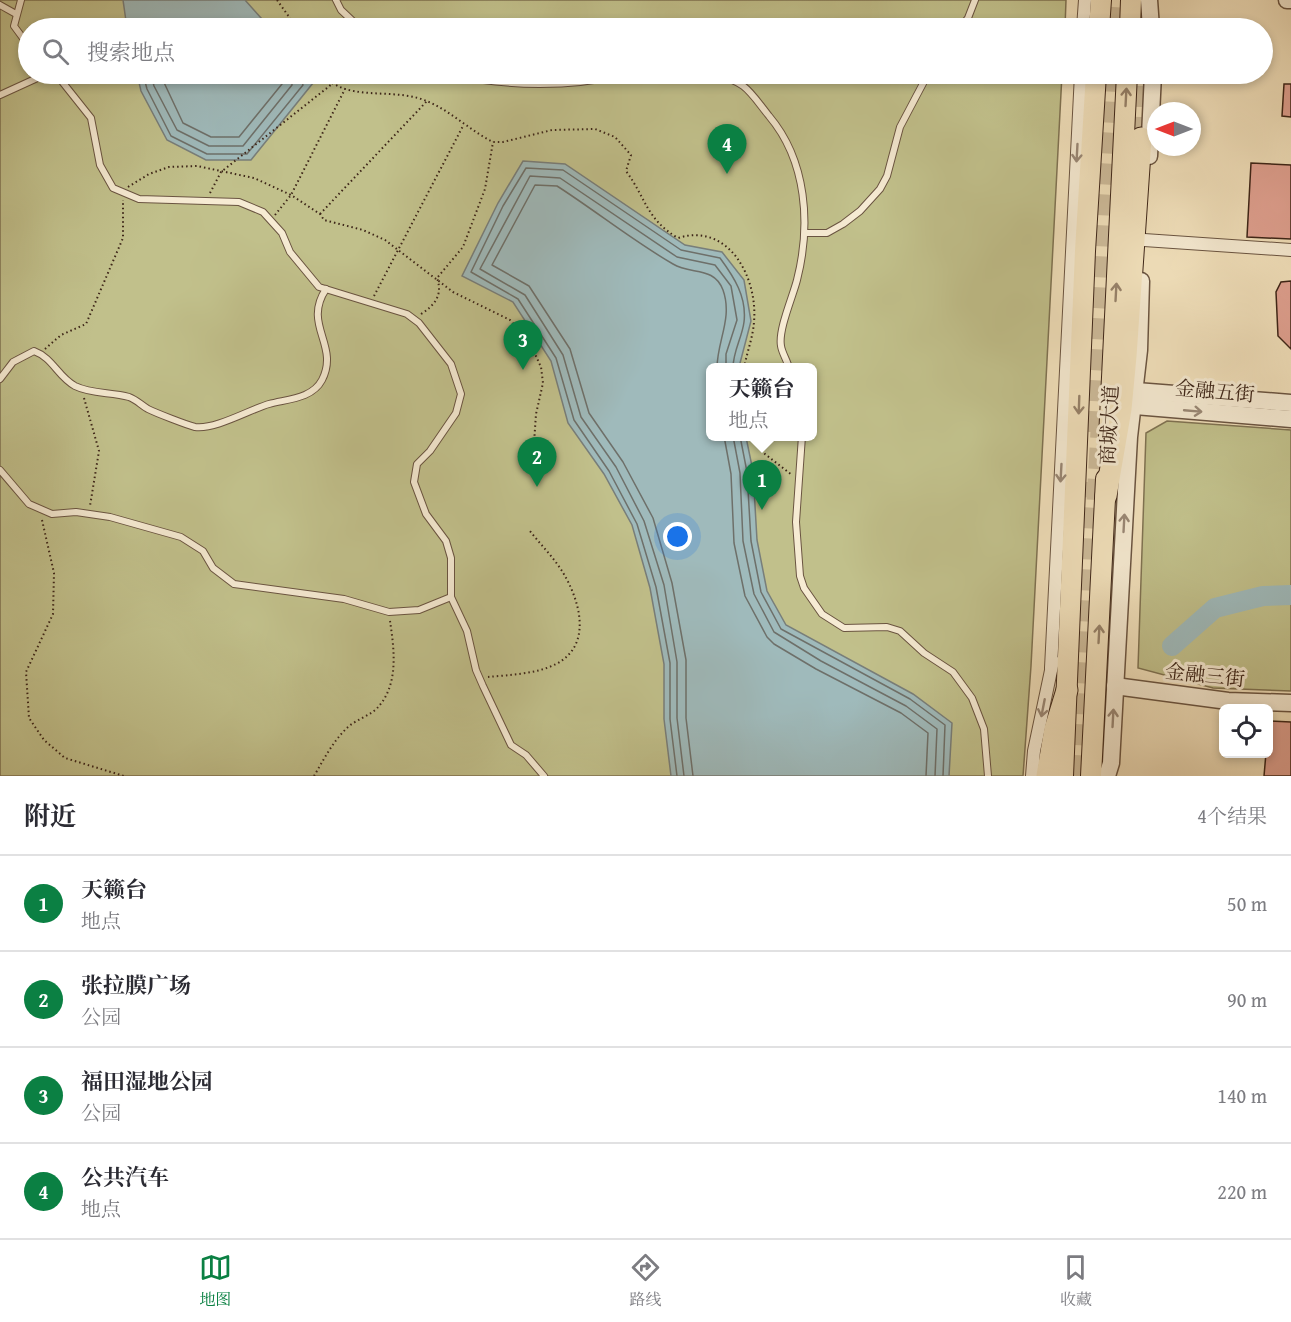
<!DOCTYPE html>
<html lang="zh">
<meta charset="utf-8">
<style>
body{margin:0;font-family:"Gentium Book Plus","Noto Serif SC",serif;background:#f2f2f3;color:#2b2b33}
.controls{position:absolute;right:18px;bottom:18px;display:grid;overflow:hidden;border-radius:9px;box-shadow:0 3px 9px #0003}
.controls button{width:54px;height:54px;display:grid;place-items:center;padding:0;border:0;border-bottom:2px solid #e1e1e2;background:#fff;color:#2b2b33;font:30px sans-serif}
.compass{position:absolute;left:1147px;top:102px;width:54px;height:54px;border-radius:50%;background:#fff;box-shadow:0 3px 9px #0003;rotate:270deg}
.you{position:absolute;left:678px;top:537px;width:21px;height:21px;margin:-15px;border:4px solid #fff;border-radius:50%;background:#1a73e8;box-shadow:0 0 0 9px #1a73e833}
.badge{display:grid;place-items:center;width:39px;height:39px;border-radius:50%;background:#0b8043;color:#fff;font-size:20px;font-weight:700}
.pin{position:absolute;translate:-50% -50px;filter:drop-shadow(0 2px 3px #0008)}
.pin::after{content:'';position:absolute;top:32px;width:21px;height:18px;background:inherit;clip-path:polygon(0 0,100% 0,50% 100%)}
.popup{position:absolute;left:706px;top:363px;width:111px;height:78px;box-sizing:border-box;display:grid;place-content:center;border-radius:9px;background:#fff;filter:drop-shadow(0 2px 4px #0005);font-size:20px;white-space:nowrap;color:#7c7c81}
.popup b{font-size:22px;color:#2b2b33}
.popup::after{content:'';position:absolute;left:50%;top:100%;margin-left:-12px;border:12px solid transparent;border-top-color:#fff}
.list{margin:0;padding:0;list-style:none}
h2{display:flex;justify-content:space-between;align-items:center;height:78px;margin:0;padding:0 24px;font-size:26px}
h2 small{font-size:20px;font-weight:400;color:#7c7c81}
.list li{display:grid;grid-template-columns:39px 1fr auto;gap:18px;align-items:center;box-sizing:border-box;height:96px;padding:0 24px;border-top:2px solid #e1e1e2}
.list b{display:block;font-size:22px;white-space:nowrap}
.list p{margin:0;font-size:20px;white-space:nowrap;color:#7c7c81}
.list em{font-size:20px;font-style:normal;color:#7c7c81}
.icon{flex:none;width:33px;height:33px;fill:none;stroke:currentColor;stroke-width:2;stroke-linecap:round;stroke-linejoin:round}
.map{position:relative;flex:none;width:1291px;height:776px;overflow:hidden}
.search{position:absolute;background:#fff;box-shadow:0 3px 9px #0003;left:18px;right:18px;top:18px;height:66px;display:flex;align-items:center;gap:15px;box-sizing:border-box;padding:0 21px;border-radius:33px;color:#7c7c81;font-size:22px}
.sheet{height:462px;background:#fff}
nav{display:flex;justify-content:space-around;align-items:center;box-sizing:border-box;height:84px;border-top:2px solid #e1e1e2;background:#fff;font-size:16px;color:#7c7c81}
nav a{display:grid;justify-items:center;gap:3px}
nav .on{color:#0b8043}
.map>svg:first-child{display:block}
</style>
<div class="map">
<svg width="1291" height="776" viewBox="0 0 1291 776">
<rect width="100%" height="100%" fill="#f1e0bb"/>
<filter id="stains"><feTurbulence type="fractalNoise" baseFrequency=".00333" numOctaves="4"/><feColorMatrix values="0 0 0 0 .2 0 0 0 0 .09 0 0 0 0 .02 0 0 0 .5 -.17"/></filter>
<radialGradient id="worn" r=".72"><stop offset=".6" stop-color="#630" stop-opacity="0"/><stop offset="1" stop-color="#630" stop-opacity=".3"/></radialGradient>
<g fill="#c1c08b" stroke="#7f7252" stroke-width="1.5" fill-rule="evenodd">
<path d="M0 0H1066L1065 28H28V74H1062L1031 666 1023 776H0ZM711 368H813V436H711Z"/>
<polygon points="1167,421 1291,430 1291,691 1213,688 1138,668 1146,433"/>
</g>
<g fill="#9fbabb" stroke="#787e7a" stroke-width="1.5">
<polygon points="123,0 245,0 270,28 127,28"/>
<polygon points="137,74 302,74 313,83 251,160 206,160 167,140 141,91"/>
<polygon points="523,161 565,164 685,245 722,252 744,280 751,321 739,367 711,368 711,436 746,437 753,471 757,540 767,591 786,625 913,694 952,723 949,776 671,776 664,719 664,664 650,588 632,525 604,474 568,423 551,361 513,302 462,276 498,203"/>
</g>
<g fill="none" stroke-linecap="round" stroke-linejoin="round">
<g stroke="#6e706a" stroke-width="1.5">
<polyline points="143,74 147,89 171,136 207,154 247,154 303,85 299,74"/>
<polyline points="151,74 154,86 177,130 209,146 243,146 292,85 291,74"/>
<polyline points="160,74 183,123 211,137 239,137 282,84 282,74"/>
<polyline points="724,436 731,474 734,543 745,596 767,637 774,644 816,669 901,713 928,733 926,776"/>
<polyline points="733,436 740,473 743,541 754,594 774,632 821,661 906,706 937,729 935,776"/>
<polyline points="740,436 747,472 751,541 761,592 781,629 910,699 945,725 943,776"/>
<path d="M677 776 670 719V663L656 587 637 524 609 471 574 420 556 358 518 299 471 272 503 206 526 168 563 170 681 250 720 258C734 277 747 297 744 322 742 338 733 351 733 368"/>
<polyline points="684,776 677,718 677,662 664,585 644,521 616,467 581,417 563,355 525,295 480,269 530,176 560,178 677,257 715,265 731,286 737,320 726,354 726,368"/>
<path d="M693 776 686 718V660L672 583 653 518 623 462 589 413 570 349 529 286 492 265 535 185 557 186C596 211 633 241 673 264 691 275 714 266 723 290 733 318 717 341 717 368"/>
</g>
<polyline stroke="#9fbabb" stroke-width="20" points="1172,646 1215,608 1263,596 1291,595"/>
</g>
<g fill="#e0a191" stroke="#3d2518" stroke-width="1.5">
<polygon points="1284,84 1291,84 1291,117 1282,116"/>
<polygon points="1251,163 1291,165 1291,239 1247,237"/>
<polygon points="1291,281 1291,349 1278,336 1276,292 1281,282"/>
<polygon points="1269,721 1291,722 1291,776 1264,776 1266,753 1269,753"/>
</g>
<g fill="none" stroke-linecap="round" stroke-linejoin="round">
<g stroke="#cdbb9a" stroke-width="21" stroke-dasharray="21 10" stroke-linecap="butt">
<polyline points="1139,0 1142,28"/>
<polyline points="1112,28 1114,0"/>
<polyline points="1141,138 1143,74"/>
<polyline points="1090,432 1109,74"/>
<polyline points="1097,500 1102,414"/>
<polyline points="1073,776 1088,482"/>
</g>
<defs>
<g id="service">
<polyline points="21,0 14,26 28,45"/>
<polyline points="336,0 341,10 360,28"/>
<polyline points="0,5 16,14"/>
<polyline points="960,28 968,18 975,0"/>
<polyline points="56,74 91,118 100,165 113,188 139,199 239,202 263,212 282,233 290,252 319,287 407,314 419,323 451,364 461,394 456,413 430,451 417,464 414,482 426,514 446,541 451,558 451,597 467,631 476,670 483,686 511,745 526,755 544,776"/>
<path d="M452 74C509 87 570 87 627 74"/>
<path d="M714 74C747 82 749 91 769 116 807 161 811 225 797 280 793 296 778 330 781 346 782 353 787 360 789 368"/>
<polyline points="0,95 46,74"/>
<polyline points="806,233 827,233 843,224 860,211 880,189 887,176 900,127 928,74"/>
<path d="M0 379 13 362 34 351C53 358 58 377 75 386 91 394 111 392 129 397 137 400 141 405 148 409 156 413 187 425 195 427 215 430 251 409 269 404 287 399 312 399 322 380 340 345 302 325 326 289"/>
<polyline points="802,436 796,522 800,576 804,588 822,614 844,628 887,627 900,631 924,653 953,672 972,698 984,729 988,776"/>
<polyline points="0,470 29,504 52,514 76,512 110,517 181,537 203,551 213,568 234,584 344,599 389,612 419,610 451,597"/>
</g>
<g id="minor">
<polyline points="1083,28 1085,0"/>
<polyline points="1144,240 1291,250"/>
<polyline points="1051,668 1081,74"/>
<polyline points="1032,776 1034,751 1053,661"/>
</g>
<g id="tertiary">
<polyline points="1149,0 1151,28"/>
<polyline points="1287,0 1291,0"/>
<polyline points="1149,156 1153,74"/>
<polyline points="1136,391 1291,403"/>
<polyline points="1135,406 1291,419"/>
<polyline points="1115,686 1228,701 1291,703"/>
<polyline points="1107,776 1111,763 1129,437 1139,350 1141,281"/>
</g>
<g id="primary">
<polyline points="1099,28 1101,0"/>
<polyline points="1130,28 1131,0"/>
<polyline points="1109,438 1127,74"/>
<polyline points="1063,776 1085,251 1096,74"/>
<polyline points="1091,776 1106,479"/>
</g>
<g id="trunk">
<polyline points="1106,496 1121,409 1126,356 1141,138"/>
<polyline points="1047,776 1055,729 1067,690"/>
</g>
</defs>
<use href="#service" stroke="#6a5441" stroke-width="8"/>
<use href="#minor" stroke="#6a5441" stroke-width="14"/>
<use href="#tertiary" stroke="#6a5441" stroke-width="19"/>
<use href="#primary" stroke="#3d2518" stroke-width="22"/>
<use href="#trunk" stroke="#3d2518" stroke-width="23"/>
<g stroke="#3d2518" stroke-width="2" stroke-dasharray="1.5 3" stroke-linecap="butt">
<polyline points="277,0 297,28"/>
<path d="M322 74C345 101 386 89 418 98 446 106 467 129 493 142H503L552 130 595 129 615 137 631 155 626 171C646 198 646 219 678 238 729 222 758 278 754 322 753 337 747 352 744 368"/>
<polyline points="128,187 149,174 169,167 197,166 254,178 291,195 320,214 324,220 363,230 385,240 453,292 510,320 529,341 541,367 543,383 536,414 534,443"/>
<polyline points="210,193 221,172 332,84"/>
<polyline points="320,214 427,101"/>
<polyline points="275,215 291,195 345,89"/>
<polyline points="374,296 463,126"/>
<path d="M421 314C435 305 443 295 437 278L463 247 485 189 493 142"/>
<polyline points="45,349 61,335 86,324 123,238 123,200"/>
<polyline points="84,398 99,451 90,506"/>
<polyline points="750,436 765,454 792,475"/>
<polyline points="42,520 54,573 53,614 26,672 29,718 44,740 65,758 124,776"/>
<path d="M488 677C509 675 537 674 556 664 593 645 580 600 562 571 553 557 541 545 530 531"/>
<path d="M314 776C324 759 333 741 348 727 357 719 372 715 379 706 399 683 394 648 390 621"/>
</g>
<use href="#service" stroke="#f6ebd3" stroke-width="6"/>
<use href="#minor" stroke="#f6ebd3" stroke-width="12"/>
<use href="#tertiary" stroke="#f6ebd3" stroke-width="16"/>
<use href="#primary" stroke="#f1e0bb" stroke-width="20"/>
<use href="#trunk" stroke="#f1e0bb" stroke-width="21"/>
</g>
<defs><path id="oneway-shaft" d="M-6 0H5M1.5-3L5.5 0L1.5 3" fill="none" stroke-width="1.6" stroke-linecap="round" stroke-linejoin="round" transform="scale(1.5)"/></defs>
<g stroke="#97826a">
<use href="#oneway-shaft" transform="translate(1126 97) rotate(-87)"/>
<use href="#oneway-shaft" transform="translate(1116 292) rotate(-87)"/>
<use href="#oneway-shaft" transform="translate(1079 405) rotate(92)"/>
<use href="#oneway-shaft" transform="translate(1099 634) rotate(-87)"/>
</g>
<g stroke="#9a8876">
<use href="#oneway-shaft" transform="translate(1077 153) rotate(93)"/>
<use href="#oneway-shaft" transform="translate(1193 411) rotate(5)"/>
<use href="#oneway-shaft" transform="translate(1061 473) rotate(93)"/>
<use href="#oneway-shaft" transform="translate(1124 523) rotate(-87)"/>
<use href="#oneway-shaft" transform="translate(1043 708) rotate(101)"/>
<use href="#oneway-shaft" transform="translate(1113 718) rotate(-87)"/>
</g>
<g text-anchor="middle" stroke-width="6" stroke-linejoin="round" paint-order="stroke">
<g font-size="20" fill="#3d2518" stroke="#f6ebd3">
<text transform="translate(1215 391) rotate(5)" y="7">金融五街</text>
<text transform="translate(1109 425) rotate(-87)" y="7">商城大道</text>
<text transform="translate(1205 675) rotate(6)" y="7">金融三街</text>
</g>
</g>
<rect width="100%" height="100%" filter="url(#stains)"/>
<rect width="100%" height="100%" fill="url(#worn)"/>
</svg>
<div class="controls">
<button><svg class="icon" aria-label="locate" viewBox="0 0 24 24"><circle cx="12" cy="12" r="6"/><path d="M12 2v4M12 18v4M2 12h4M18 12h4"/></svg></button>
</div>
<svg class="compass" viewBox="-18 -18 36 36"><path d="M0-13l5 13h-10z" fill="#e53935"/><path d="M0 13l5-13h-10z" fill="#7c7c81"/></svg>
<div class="you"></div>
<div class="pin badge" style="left:762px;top:510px">1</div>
<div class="popup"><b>天籁台</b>地点</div>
<div class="pin badge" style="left:537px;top:487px">2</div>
<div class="pin badge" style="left:523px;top:370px">3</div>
<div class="pin badge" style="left:727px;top:174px">4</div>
<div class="search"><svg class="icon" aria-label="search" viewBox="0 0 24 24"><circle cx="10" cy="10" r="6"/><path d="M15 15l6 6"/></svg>搜索地点</div>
</div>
<section class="sheet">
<h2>附近<small>4个结果</small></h2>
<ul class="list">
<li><span class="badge">1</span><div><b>天籁台</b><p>地点</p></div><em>50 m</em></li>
<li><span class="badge">2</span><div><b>张拉膜广场</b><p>公园</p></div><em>90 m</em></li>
<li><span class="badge">3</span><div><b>福田湿地公园</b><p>公园</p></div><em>140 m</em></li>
<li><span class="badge">4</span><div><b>公共汽车</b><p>地点</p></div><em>220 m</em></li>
</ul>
</section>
<nav>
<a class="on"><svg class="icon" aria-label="map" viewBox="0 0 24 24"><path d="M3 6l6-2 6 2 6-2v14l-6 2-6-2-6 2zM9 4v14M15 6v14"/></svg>地图</a>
<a><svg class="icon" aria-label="directions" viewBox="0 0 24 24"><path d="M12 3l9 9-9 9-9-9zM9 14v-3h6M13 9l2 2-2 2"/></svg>路线</a>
<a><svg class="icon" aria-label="saved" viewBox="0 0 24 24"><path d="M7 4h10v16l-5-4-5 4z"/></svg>收藏</a>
</nav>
